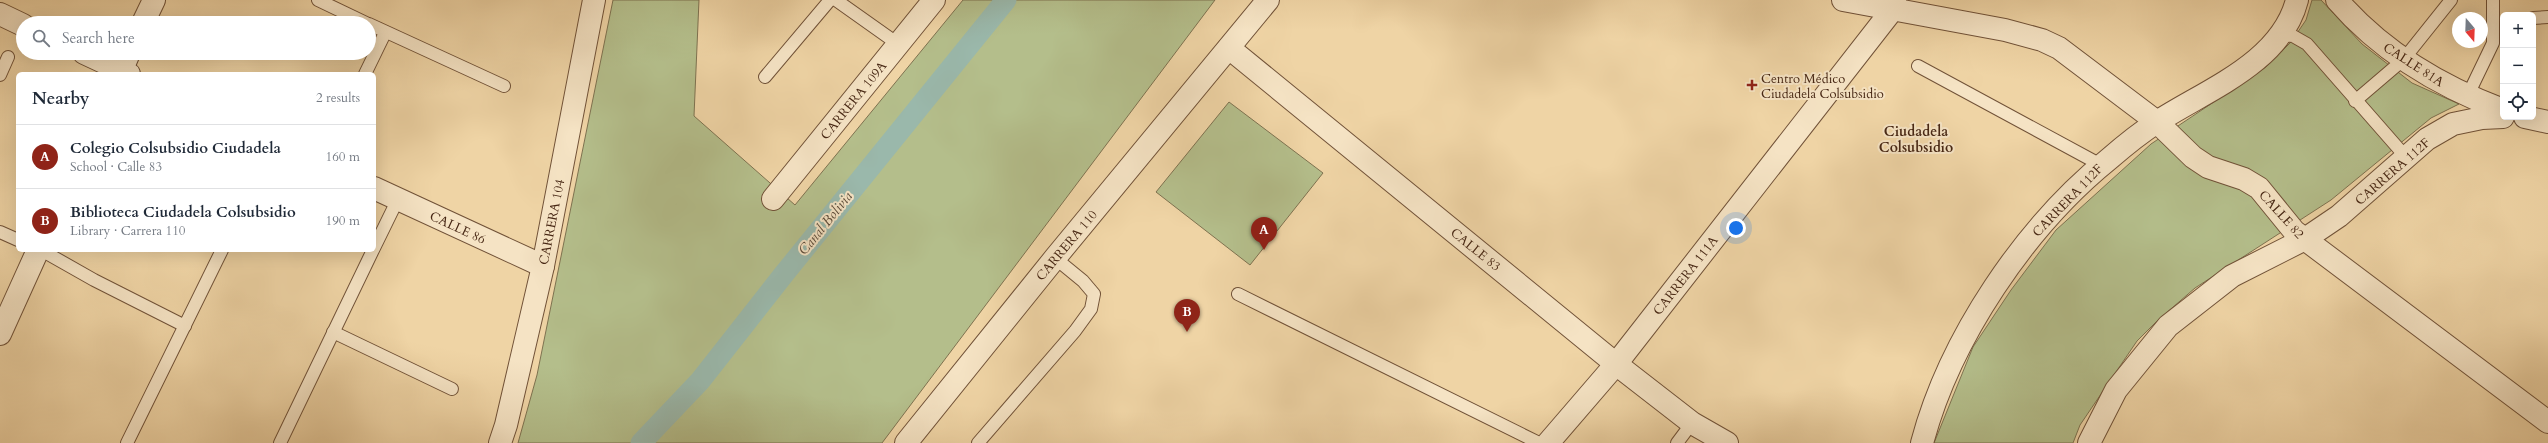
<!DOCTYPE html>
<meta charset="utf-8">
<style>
body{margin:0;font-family:Cardo,serif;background:#f6f6f7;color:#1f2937}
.controls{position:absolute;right:12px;top:12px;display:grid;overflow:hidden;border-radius:6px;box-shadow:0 4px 16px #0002}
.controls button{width:36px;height:36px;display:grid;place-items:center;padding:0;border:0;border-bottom:1px solid #e0e1e3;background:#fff;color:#1f2937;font:20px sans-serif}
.compass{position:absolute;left:2452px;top:12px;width:36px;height:36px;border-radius:50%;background:#fff;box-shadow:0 4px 16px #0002;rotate:161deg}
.you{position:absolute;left:1736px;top:228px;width:14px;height:14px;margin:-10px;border:3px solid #fff;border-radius:50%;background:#1a73e8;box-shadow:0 0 0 6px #1a73e833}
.badge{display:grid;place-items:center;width:26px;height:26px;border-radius:50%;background:#8f2418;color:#fff;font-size:13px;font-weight:700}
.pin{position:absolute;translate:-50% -33px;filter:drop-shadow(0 1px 2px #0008)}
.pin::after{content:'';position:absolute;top:21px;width:14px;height:12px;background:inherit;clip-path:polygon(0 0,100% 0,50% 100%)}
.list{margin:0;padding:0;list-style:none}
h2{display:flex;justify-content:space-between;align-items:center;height:52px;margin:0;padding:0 16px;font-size:17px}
h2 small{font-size:13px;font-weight:400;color:#747a83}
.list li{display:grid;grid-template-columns:26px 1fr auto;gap:12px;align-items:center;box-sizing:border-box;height:64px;padding:0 16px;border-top:1px solid #e0e1e3}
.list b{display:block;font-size:15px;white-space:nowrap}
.list p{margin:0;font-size:13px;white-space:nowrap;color:#747a83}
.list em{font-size:13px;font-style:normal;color:#747a83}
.icon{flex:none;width:22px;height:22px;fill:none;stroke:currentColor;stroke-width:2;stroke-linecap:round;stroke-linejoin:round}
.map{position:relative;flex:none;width:2548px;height:443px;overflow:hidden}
.search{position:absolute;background:#fff;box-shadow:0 4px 16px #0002;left:16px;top:16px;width:360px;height:44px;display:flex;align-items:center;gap:10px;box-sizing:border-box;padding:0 14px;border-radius:22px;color:#747a83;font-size:15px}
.panel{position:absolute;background:#fff;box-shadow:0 4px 16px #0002;left:16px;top:72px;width:360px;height:180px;border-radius:6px}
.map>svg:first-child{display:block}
</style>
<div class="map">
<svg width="2548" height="443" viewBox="0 0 2548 443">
<rect width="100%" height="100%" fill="#efd4a5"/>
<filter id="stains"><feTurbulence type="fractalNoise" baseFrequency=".005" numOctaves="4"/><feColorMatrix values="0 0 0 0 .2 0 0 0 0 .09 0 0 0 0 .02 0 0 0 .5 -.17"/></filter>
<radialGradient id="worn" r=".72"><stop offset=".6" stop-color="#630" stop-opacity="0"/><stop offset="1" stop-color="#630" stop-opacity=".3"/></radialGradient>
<g fill="#b4be8b" stroke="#7e7250">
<polygon points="613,0 699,0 694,116 795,205 963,0 1215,0 882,443 518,443 537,375"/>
<polygon points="2312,0 2321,0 2362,44 2412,83 2459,104 2431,118 2331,200 2195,288 2157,321 2137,341 2080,425 2073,443 1934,443 1973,347 2011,290 2056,230 2151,144 2266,67 2291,42 2306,20"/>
<polygon points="1229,102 1323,173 1250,265 1156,192"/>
</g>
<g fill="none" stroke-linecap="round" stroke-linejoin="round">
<polyline stroke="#9ab8ab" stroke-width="21" points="641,443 700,381 784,274 1006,0"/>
<defs>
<g id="service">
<polyline points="318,0 366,23"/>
<polyline points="836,0 898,44"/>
<polyline points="2533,18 2548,17"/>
<polyline points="369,24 504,86"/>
<polyline points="2280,35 2293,36 2307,44 2405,156"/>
<polyline points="1918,66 2101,165"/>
<polyline points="365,74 385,33"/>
<polyline points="0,75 8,57"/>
<polyline points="765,77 830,0"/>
<polyline points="2467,97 2493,43 2493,0"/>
<polyline points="2355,101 2403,60 2451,0"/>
<polyline points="0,232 18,240"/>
<polyline points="374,248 398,199"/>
<polyline points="41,250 94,280 185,326"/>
<polyline points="1238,294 1539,443"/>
<polyline points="333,332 452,389"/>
<polyline points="127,443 222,250"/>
<polyline points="280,443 373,250"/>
<polyline points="978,443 1075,331 1091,309 1094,294 1083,281 1055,258"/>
<polyline points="1677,443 1692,423"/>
</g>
<g id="minor">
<polyline points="1843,0 2005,30 2042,40 2059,48 2157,122 2193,157 2208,167 2244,179 2259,188 2294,231 2548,422"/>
<polyline points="0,14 23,25"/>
<polyline points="143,23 154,0"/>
<polyline points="1229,48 1616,364 1692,423 1727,443"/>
<polyline points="84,53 129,74"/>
<polyline points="120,74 129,53"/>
<polyline points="374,188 543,266"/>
<polyline points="773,199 934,0"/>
<polyline points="0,334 38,250"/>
<polyline points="906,443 1055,258 1268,0"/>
<polyline points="1548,443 1616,364 1893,9 1895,0"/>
</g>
<g id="tertiary">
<path d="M2337 0C2382 52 2439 86 2503 110"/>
<polyline points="2525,117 2548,122"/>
<polyline points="500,443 506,425 543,266 594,0"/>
<path d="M1922 443C1950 338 2025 227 2109 159 2124 146 2140 133 2157 122 2206 90 2281 63 2297 0"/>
<polyline points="2089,443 2116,390 2168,326 2232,276 2305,239 2339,216 2427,139 2453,124 2482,118 2503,117"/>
</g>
</defs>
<use href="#service" stroke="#715238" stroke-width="14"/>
<use href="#minor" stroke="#715238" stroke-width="24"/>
<use href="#tertiary" stroke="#715238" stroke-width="24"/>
<use href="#service" stroke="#f5e3c4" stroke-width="12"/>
<use href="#minor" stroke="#f5e3c4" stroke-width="22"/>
<use href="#tertiary" stroke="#f5e3c4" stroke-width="22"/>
</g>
<path fill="#8f2418" stroke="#f5e3c4" stroke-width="1.5" d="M1750 79h4v4h4v4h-4v4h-4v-4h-4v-4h4z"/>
<g text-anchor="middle" stroke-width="4" stroke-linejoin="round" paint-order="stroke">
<g font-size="13" fill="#472714" stroke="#f5e3c4">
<text transform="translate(2414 64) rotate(33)" y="5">CALLE 81A</text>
<text transform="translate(853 100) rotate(-51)" y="5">CARRERA 109A</text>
<text transform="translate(2392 171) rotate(-41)" y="5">CARRERA 112F</text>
<text transform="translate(2067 200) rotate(-46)" y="5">CARRERA 112F</text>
<text transform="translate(2282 214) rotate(48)" y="5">CALLE 82</text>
<text transform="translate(551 222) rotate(-79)" y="5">CARRERA 104</text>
<text transform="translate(458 227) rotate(25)" y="5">CALLE 86</text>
<text transform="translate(1066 245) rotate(-50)" y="5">CARRERA 110</text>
<text transform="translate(1476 249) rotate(39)" y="5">CALLE 83</text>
<text transform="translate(1685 275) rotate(-52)" y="5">CARRERA 111A</text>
</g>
<g font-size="13" fill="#472714" stroke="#f5e3c4" text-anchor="start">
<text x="1761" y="83">Centro Médico<tspan x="1761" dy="15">Ciudadela Colsubsidio</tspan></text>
</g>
<g font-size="14" font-weight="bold" fill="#472714" stroke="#f5e3c4">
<text x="1916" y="136">Ciudadela<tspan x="1916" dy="16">Colsubsidio</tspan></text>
</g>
<g font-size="14" font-style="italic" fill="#5c4b3a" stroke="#f5e3c4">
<text transform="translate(825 223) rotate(-51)" y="5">Canal Bolivia</text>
</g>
</g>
<rect width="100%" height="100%" filter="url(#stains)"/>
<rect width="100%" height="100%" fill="url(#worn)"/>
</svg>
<div class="controls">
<button>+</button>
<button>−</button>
<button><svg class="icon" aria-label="locate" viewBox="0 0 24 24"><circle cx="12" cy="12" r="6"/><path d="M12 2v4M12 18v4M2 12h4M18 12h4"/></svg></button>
</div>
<svg class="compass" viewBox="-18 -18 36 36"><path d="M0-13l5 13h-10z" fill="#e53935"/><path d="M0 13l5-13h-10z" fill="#747a83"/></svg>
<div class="you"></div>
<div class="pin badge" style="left:1264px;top:250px">A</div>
<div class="pin badge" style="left:1187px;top:332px">B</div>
<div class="search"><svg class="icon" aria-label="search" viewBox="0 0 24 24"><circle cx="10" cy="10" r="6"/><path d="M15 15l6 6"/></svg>Search here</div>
<section class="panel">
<h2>Nearby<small>2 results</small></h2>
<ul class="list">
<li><span class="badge">A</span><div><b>Colegio Colsubsidio Ciudadela</b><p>School · Calle 83</p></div><em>160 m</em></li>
<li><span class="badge">B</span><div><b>Biblioteca Ciudadela Colsubsidio</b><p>Library · Carrera 110</p></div><em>190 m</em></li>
</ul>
</section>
</div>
